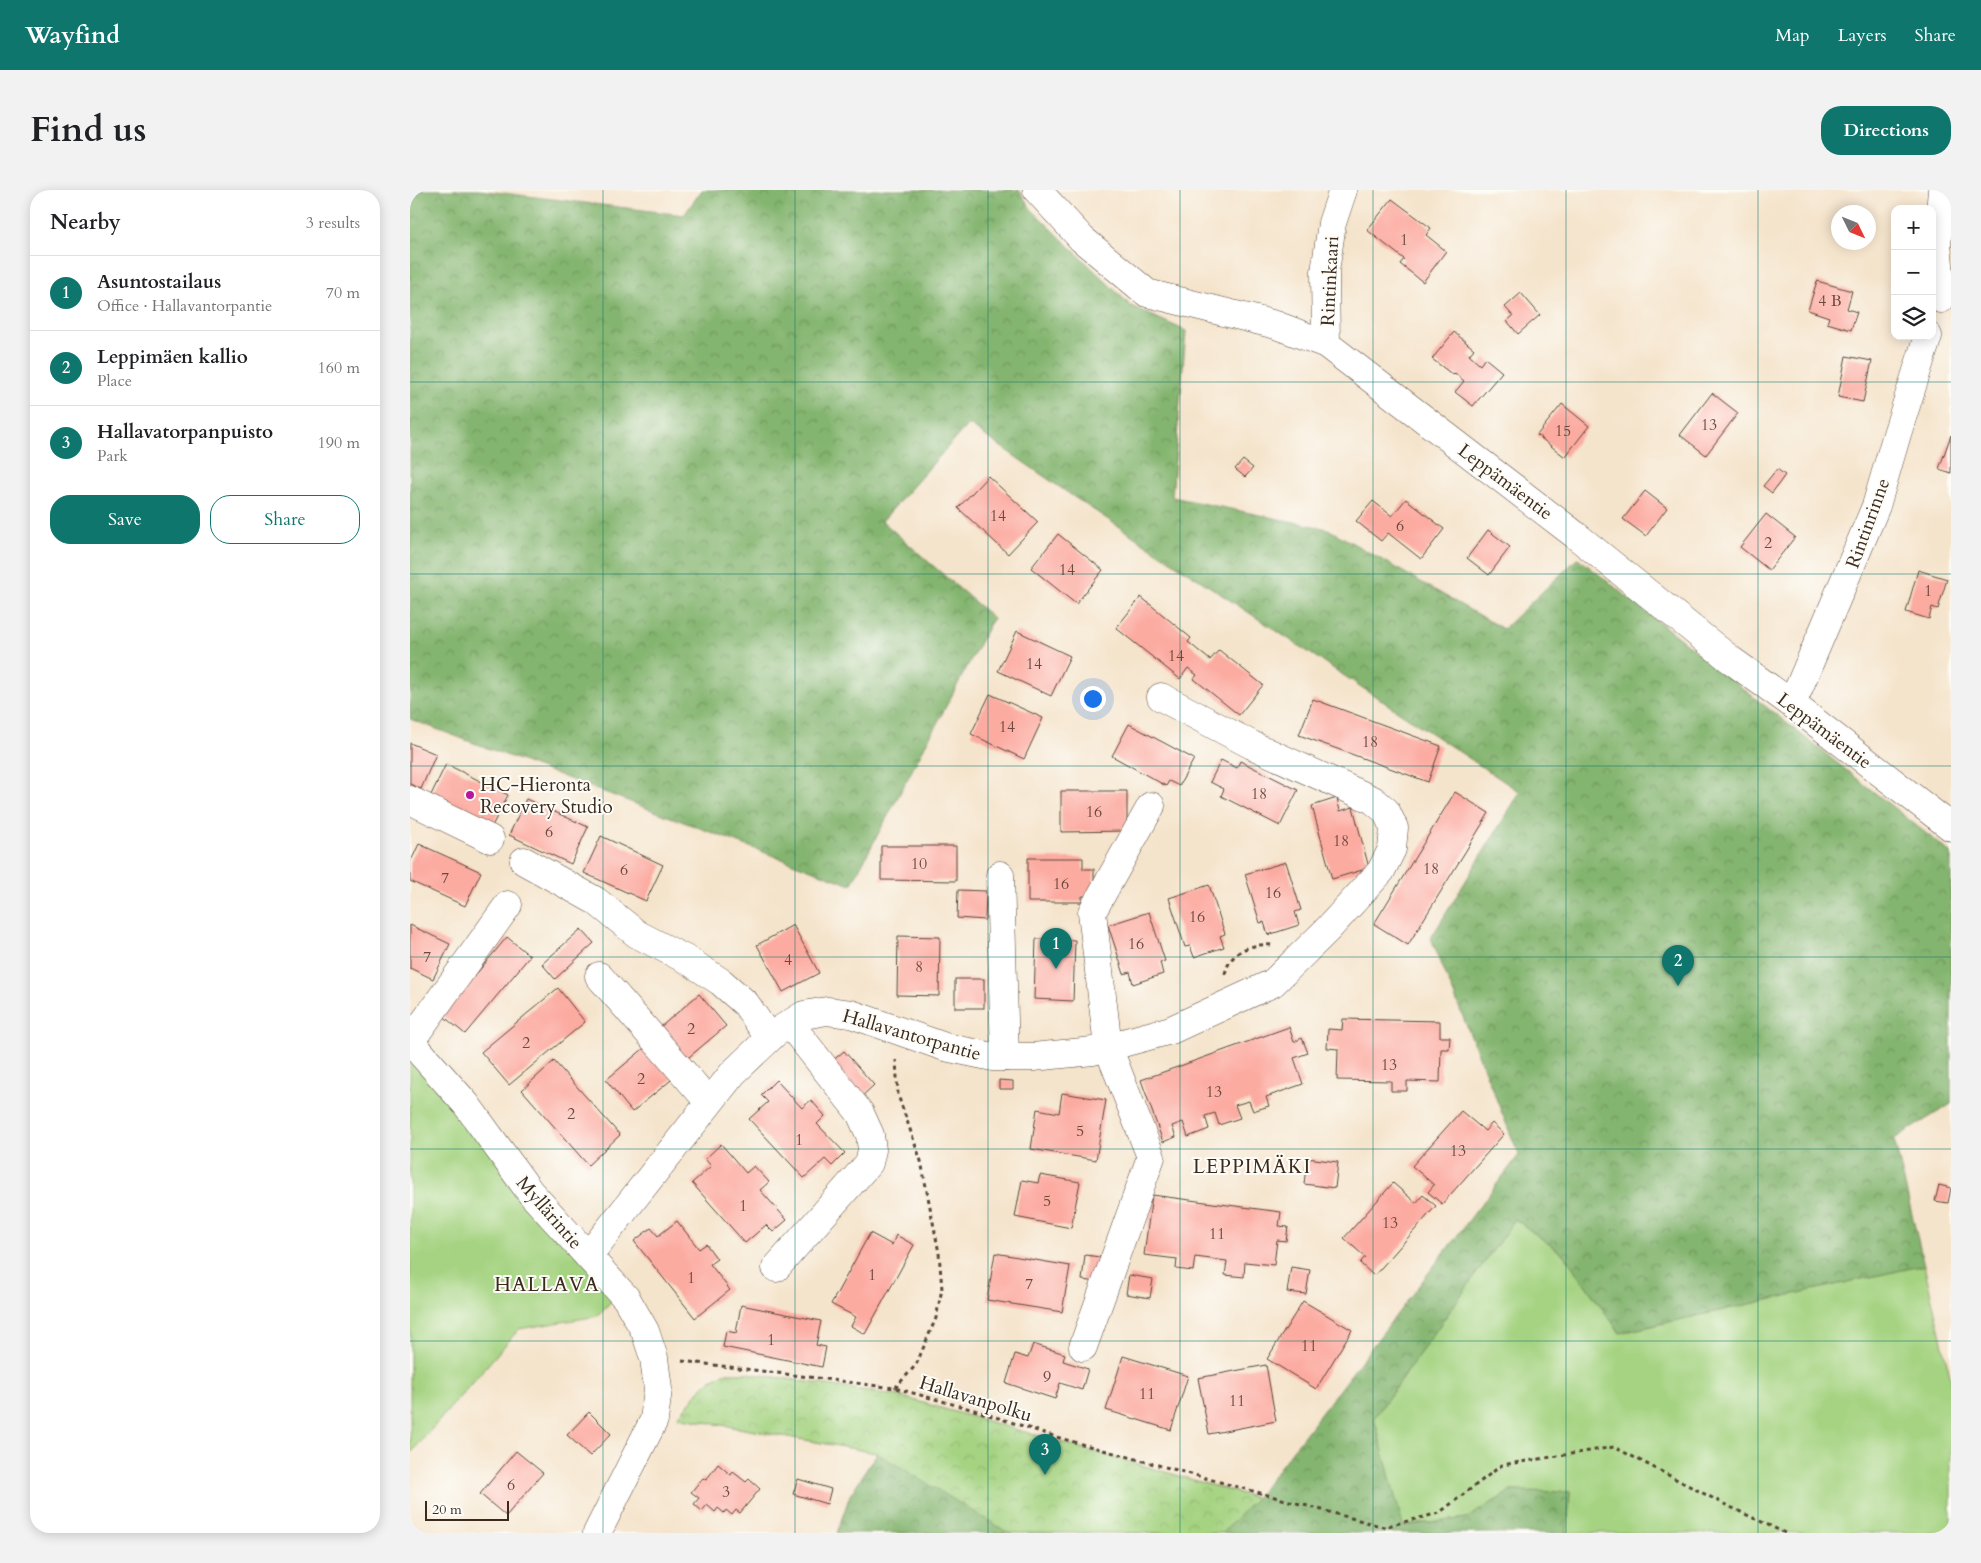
<!DOCTYPE html>
<meta charset="utf-8">
<style>
body{margin:0;font-family:Cardo,serif;background:#f2f2f2;color:#202124}
.controls{position:absolute;right:15px;top:15px;display:grid;overflow:hidden;border-radius:10px;box-shadow:0 2px 12px #0003}
.controls button{width:45px;height:45px;display:grid;place-items:center;padding:0;border:0;border-bottom:1px solid #e0e0e0;background:#fff;color:#202124;font:25px sans-serif}
.compass{position:absolute;left:1421px;top:15px;width:45px;height:45px;border-radius:50%;background:#fff;box-shadow:0 2px 12px #0003;rotate:133deg}
.scale{position:absolute;left:15px;bottom:12px;width:84px;box-sizing:border-box;padding-left:5px;border:2px solid #3b2a1e;border-top:0;font-size:14px;line-height:18px;white-space:nowrap;color:#3b2a1e;-webkit-text-stroke:4px #fdfcf7;paint-order:stroke}
.you{position:absolute;left:682px;top:508px;width:18px;height:18px;margin:-12px;border:4px solid #fff;border-radius:50%;background:#1a73e8;box-shadow:0 0 0 8px #1a73e833}
.badge{display:grid;place-items:center;width:32px;height:32px;border-radius:50%;background:#0f766e;color:#fff;font-size:16px;font-weight:700}
.pin{position:absolute;translate:-50% -41px;filter:drop-shadow(0 1px 2px #0008)}
.pin::after{content:'';position:absolute;top:26px;width:18px;height:15px;background:inherit;clip-path:polygon(0 0,100% 0,50% 100%)}
.list{margin:0;padding:0;list-style:none}
h2{display:flex;justify-content:space-between;align-items:center;height:65px;margin:0;padding:0 20px;font-size:21px}
h2 small{font-size:16px;font-weight:400;color:#757577}
.list li{display:grid;grid-template-columns:32px 1fr auto;gap:15px;align-items:center;box-sizing:border-box;height:75px;padding:0 20px;border-top:1px solid #e0e0e0}
.list b{display:block;font-size:19px;white-space:nowrap}
.list p{margin:0;font-size:16px;white-space:nowrap;color:#757577}
.list em{font-size:16px;font-style:normal;color:#757577}
.actions{display:flex;gap:10px;padding:15px 20px}
.actions a{flex:1;padding:11px 0;border:1px solid #0f766e;border-radius:20px;text-align:center;font-size:18px;color:#0f766e}
.actions .main{background:#0f766e;color:#fff}
.icon{flex:none;width:28px;height:28px;fill:none;stroke:currentColor;stroke-width:2;stroke-linecap:round;stroke-linejoin:round}
.map{position:relative;flex:none;width:1541px;height:1343px;overflow:hidden;border-radius:20px}
header{display:flex;align-items:center;gap:30px;box-sizing:border-box;height:70px;padding:0 25px;background:#0f766e;color:#fff}
header strong{font-size:24px}
nav{display:flex;gap:28px;margin-inline-start:auto;font-size:18px}
.intro{display:flex;align-items:center;justify-content:space-between;box-sizing:border-box;height:120px;padding:0 30px}
h1{margin:0;font-size:35px}
.button{padding:12px 22px;border-radius:20px;background:#0f766e;color:#fff;font-size:18px;font-weight:700}
main{display:flex;gap:30px;padding:0 30px}
aside{flex:1;background:#fff;border-radius:20px;box-shadow:0 2px 12px #0003}
.map>svg:first-child{display:block}
</style>
<header>
<strong>Wayfind</strong>
<nav><a>Map</a><a>Layers</a><a>Share</a></nav>
</header>
<div class="intro"><h1>Find us</h1><a class="button">Directions</a></div>
<main>
<aside>
<h2>Nearby<small>3 results</small></h2>
<ul class="list">
<li><span class="badge">1</span><div><b>Asuntostailaus</b><p>Office · Hallavantorpantie</p></div><em>70 m</em></li>
<li><span class="badge">2</span><div><b>Leppimäen kallio</b><p>Place</p></div><em>160 m</em></li>
<li><span class="badge">3</span><div><b>Hallavatorpanpuisto</b><p>Park</p></div><em>190 m</em></li>
</ul>
<div class="actions"><a class="main">Save</a><a>Share</a></div>
</aside>
<div class="map">
<svg width="1541" height="1343" viewBox="0 0 1541 1343">
<defs>
<pattern id="forest-crowns" width="20" height="18" patternUnits="userSpaceOnUse" patternTransform="scale(1.25)"><rect width="20" height="18" fill="#84b56f"/><path d="M2 6a3 3 0 1 1 6 0M12 15a3 3 0 1 1 6 0" fill="none" stroke="#6d935b"/></pattern>
<pattern id="park-crowns" width="20" height="18" patternUnits="userSpaceOnUse" patternTransform="scale(1.25)"><rect width="20" height="18" fill="#a5d381"/><path d="M2 6a3 3 0 1 1 6 0M12 15a3 3 0 1 1 6 0" fill="none" stroke="#8fb56f"/></pattern>
</defs>
<rect width="100%" height="100%" fill="#fdfcf7"/>
<filter id="ink" filterUnits="userSpaceOnUse"><feTurbulence type="fractalNoise" baseFrequency=".02" numOctaves="2"/><feDisplacementMap in="SourceGraphic" scale="10" xChannelSelector="R" yChannelSelector="G"/><feConvolveMatrix kernelMatrix="1 2 1 2 8 2 1 2 1" color-interpolation-filters="sRGB"/></filter>
<filter id="wash" filterUnits="userSpaceOnUse"><feTurbulence type="fractalNoise" baseFrequency=".0096" numOctaves="4" result="noise"/><feDisplacementMap in="SourceGraphic" scale="20" xChannelSelector="R" yChannelSelector="G"/><feGaussianBlur stdDeviation="1.12" result="paint"/><feColorMatrix in="noise" values="0 0 0 0 0 0 0 0 0 0 0 0 0 0 0 0 0 1.4 0 .05"/><feComposite in="paint" operator="in"/></filter>
<g filter="url(#wash)">
<rect width="100%" height="100%" fill="#f5e4cc"/>
<g fill="#a5d381" stroke="#707e50">
<polygon points="0,865 205,1107 188,1126 109,1139 0,1264"/>
<polygon points="1105,1029 1154,1065 1210,1143 1514,1075 1541,1190 1541,1343 1157,1343 1160,1302 1101,1301 1057,1328 992,1336 964,1228"/>
</g>
<polygon fill="url(#forest-crowns)" stroke="#607046" points="0,0 68,0 274,25 292,0 609,0 621,19 721,116 776,141 762,307 918,339 1093,439 1168,368 1541,663 1541,914 1484,949 1514,1075 1210,1143 1154,1065 1105,1029 964,1228 993,1336 1057,1328 1101,1301 1160,1302 1157,1343 427,1343 440,1305 467,1263 268,1227 295,1194 314,1183 338,1183 489,1206 846,1308 1109,965 1021,748 1110,602 661,305 558,234 472,331 583,428 441,695 0,529"/>
<polygon fill="url(#park-crowns)" stroke="#707e50" points="314,1183 338,1183 489,1206 846,1308 812,1343 599,1343 467,1263 268,1227 295,1194"/>
<g id="blocks">
<g fill="#fcaba1">
<polygon points="982,9 1021,38 1016,45 1036,61 1013,92 990,74 994,69 957,40"/>
<polygon points="1407,91 1442,101 1437,119 1447,122 1441,140 1417,133 1419,127 1398,120"/>
<polygon points="1111,103 1130,125 1108,144 1097,131 1103,126 1095,117"/>
<polygon points="1044,142 1064,159 1059,165 1070,175 1075,168 1092,182 1063,216 1045,202 1054,191 1045,183 1043,185 1022,169"/>
<polygon points="1436,166 1462,171 1453,212 1428,207"/>
<polygon points="1302,203 1328,223 1296,265 1270,245"/>
<polygon points="1152,214 1179,236 1155,267 1127,245"/>
<polygon points="1541,245 1541,283 1529,279"/>
<polygon points="833,270 843,278 835,287 825,279"/>
<polygon points="1367,279 1375,285 1362,303 1353,296"/>
<polygon points="578,286 628,332 598,364 548,318"/>
<polygon points="1235,301 1257,318 1236,346 1213,329"/>
<polygon points="996,309 1034,339 1011,369 978,343 971,351 946,331 963,311 982,326"/>
<polygon points="1356,324 1385,347 1359,380 1330,357"/>
<polygon points="1078,340 1100,357 1079,385 1057,368"/>
<polygon points="648,344 693,380 666,414 621,378"/>
<polygon points="1508,380 1537,389 1528,419 1522,417 1519,429 1496,422"/>
<polygon points="731,407 781,448 778,452 800,470 809,460 853,495 829,525 784,489 787,485 778,478 770,489 706,438"/>
<polygon points="607,441 660,466 641,506 588,481"/>
<polygon points="580,504 633,528 614,569 561,544"/>
<polygon points="903,509 1031,556 1018,592 889,545"/>
<polygon points="719,534 784,569 769,596 759,591 756,596 702,566"/>
<polygon points="0,553 26,564 11,599 0,594"/>
<polygon points="811,570 827,578 830,571 888,600 870,636 811,606 814,599 800,592"/>
<polygon points="36,574 98,605 81,638 20,607"/>
<polygon points="651,601 717,601 717,641 651,642"/>
<polygon points="1045,602 1079,623 998,755 964,734"/>
<polygon points="927,608 930,621 943,617 959,678 922,689 902,616"/>
<polygon points="116,609 178,637 161,674 99,645"/>
<polygon points="191,646 253,675 236,711 174,683"/>
<polygon points="9,654 71,682 55,716 0,691 0,673"/>
<polygon points="471,656 546,656 546,691 471,690"/>
<polygon points="618,668 673,668 673,679 684,679 684,706 672,706 672,712 618,712"/>
<polygon points="876,672 891,720 885,722 889,735 858,745 854,732 850,733 835,684"/>
<polygon points="799,695 815,744 810,746 814,757 784,767 780,756 775,757 759,708"/>
<polygon points="548,700 576,701 575,730 547,728"/>
<polygon points="739,722 755,771 750,772 753,784 723,794 720,782 714,784 698,735"/>
<polygon points="0,735 40,754 23,789 0,778"/>
<polygon points="383,735 409,783 373,802 347,755"/>
<polygon points="171,739 184,753 145,789 132,774"/>
<polygon points="488,746 530,747 529,806 487,805"/>
<polygon points="97,747 120,766 55,844 32,825"/>
<polygon points="626,749 665,750 663,811 624,809"/>
<rect x="545" y="789" width="29" height="29"/>
<polygon points="148,798 175,832 99,895 71,862"/>
<polygon points="289,804 316,836 273,872 247,840"/>
<polygon points="933,829 1030,831 1030,847 1040,847 1039,859 1031,859 1030,892 997,891 997,901 981,901 981,891 927,890 928,859 917,858 918,839 932,840"/>
<polygon points="879,837 884,852 892,848 898,863 884,868 893,894 856,907 859,916 843,921 839,911 825,915 830,928 809,935 805,923 795,926 799,939 778,947 773,932 762,936 766,947 753,952 731,890"/>
<polygon points="239,854 266,886 222,922 196,890"/>
<polygon points="434,861 464,895 450,908 420,873"/>
<polygon points="144,871 210,945 178,975 112,900"/>
<polygon points="366,890 392,918 401,910 415,926 407,934 435,963 422,976 415,969 394,988 339,929 358,912 351,905"/>
<polygon points="589,890 603,891 603,899 589,899"/>
<polygon points="652,903 696,910 686,970 621,959 627,919 649,923"/>
<polygon points="1051,921 1075,941 1082,933 1094,944 1032,1014 1018,1002 1024,995 1002,976"/>
<polygon points="311,954 336,983 344,976 359,992 350,1000 377,1030 363,1042 356,1035 335,1053 282,993 301,976 295,969"/>
<polygon points="897,968 928,972 925,998 894,994"/>
<polygon points="630,985 670,992 661,1038 605,1027 612,990 628,993"/>
<polygon points="983,993 1006,1013 1013,1005 1026,1016 964,1086 950,1073 955,1067 934,1048"/>
<polygon points="1529,995 1541,998 1538,1013 1525,1011"/>
<polygon points="742,1005 871,1022 869,1036 878,1037 876,1051 867,1050 864,1075 835,1072 834,1087 815,1085 817,1071 785,1067 783,1081 766,1079 767,1069 734,1065"/>
<polygon points="267,1031 289,1059 296,1054 307,1069 300,1074 320,1100 285,1128 224,1051 241,1038 248,1046"/>
<polygon points="460,1043 482,1055 486,1045 504,1055 455,1144 441,1136 446,1127 421,1114"/>
<polygon points="585,1063 660,1076 652,1122 577,1110"/>
<polygon points="675,1065 690,1067 687,1092 672,1090"/>
<polygon points="881,1077 900,1080 896,1104 877,1102"/>
<polygon points="719,1085 743,1089 740,1108 716,1104"/>
<polygon points="893,1111 942,1140 906,1199 857,1169"/>
<polygon points="331,1115 411,1131 406,1155 416,1157 412,1177 313,1157 316,1141 326,1143"/>
<polygon points="623,1154 655,1164 653,1171 678,1179 672,1200 650,1193 645,1209 596,1193 605,1164 618,1168"/>
<polygon points="713,1166 778,1186 761,1240 696,1220"/>
<polygon points="856,1175 866,1231 799,1244 788,1188"/>
<polygon points="179,1222 201,1244 180,1266 157,1245"/>
<polygon points="106,1261 133,1283 96,1326 70,1304"/>
<polygon points="308,1274 321,1285 323,1282 336,1292 339,1289 350,1299 330,1323 326,1320 322,1325 316,1320 314,1323 308,1318 305,1322 297,1315 292,1321 284,1314 289,1308 281,1302 293,1288 296,1290"/>
<polygon points="388,1289 421,1299 417,1314 383,1304"/>
</g>
</g>
</g>
<g filter="url(#ink)">
<use href="#blocks" fill-opacity="0" stroke="#574638" stroke-width="1"/>
<g fill="none" stroke-linecap="round" stroke-linejoin="round">
<defs>
<g id="minor">
<polyline points="627,0 672,49 737,103 866,135 916,154 1164,344 1321,470 1382,514 1541,637"/>
<polyline points="1531,109 1530,84 1527,55 1532,0"/>
<polyline points="916,154 915,82 922,33 933,0"/>
<polyline points="1382,514 1466,316 1487,244 1518,146"/>
<polyline points="0,610 80,649"/>
<polyline points="114,671 186,711 227,744 279,771 311,792 336,814 359,848"/>
<polyline points="590,685 595,867"/>
<polyline points="189,786 299,912"/>
<polyline points="0,851 56,914 120,1002 216,1108 235,1141 244,1168 248,1199 244,1230 187,1343"/>
<polyline points="0,852 98,715"/>
<polyline points="178,1066 323,883 365,843 394,825 417,821 441,824 535,857 583,867 623,867 683,861 761,840 863,793 917,740 971,681 982,659 984,638 976,621 963,610 842,555 751,507"/>
<polyline points="366,1078 459,973 462,960 460,945 450,923 380,834"/>
<polyline points="673,1157 741,967 698,857 682,722 741,616"/>
</g>
</defs>
<use href="#minor" stroke="#574638" stroke-width="29"/>
<g stroke="#574638" stroke-width="3" stroke-dasharray="4 4" stroke-linecap="butt">
<path d="M815 784C820 761 841 753 862 755"/>
<polyline points="272,1171 485,1198 564,1220 646,1247 974,1337 1029,1323 1092,1275 1204,1257 1314,1314 1375,1343"/>
<polyline points="485,1198 506,1175 526,1128 532,1099 529,1063 511,971 488,905 486,870"/>
</g>
<use href="#minor" stroke="#fff" stroke-width="28"/>
</g>
</g>
<path fill="none" stroke="#0f766e" stroke-width="1" stroke-opacity="0.55" d="M193 0V1343M385 0V1343M578 0V1343M770 0V1343M963 0V1343M1156 0V1343M1348 0V1343M0 192H1541M0 384H1541M0 576H1541M0 767H1541M0 959H1541M0 1151H1541"/>
<circle fill="#b5179e" stroke="#fdfcf7" stroke-width="2" cx="60" cy="605" r="5"/>
<g text-anchor="middle" stroke-width="4" stroke-linejoin="round" paint-order="stroke">
<g font-size="16" fill="#6b4a3f">
<text x="994" y="55">1</text>
<text x="1420" y="116">4 B</text>
<text x="1299" y="240">13</text>
<text x="1153" y="246">15</text>
<text x="588" y="331">14</text>
<text x="990" y="341">6</text>
<text x="1358" y="358">2</text>
<text x="657" y="385">14</text>
<text x="1518" y="406">1</text>
<text x="766" y="471">14</text>
<text x="624" y="479">14</text>
<text x="597" y="542">14</text>
<text x="960" y="557">18</text>
<text x="849" y="609">18</text>
<text x="684" y="627">16</text>
<text x="139" y="647">6</text>
<text x="931" y="656">18</text>
<text x="509" y="679">10</text>
<text x="1021" y="684">18</text>
<text x="214" y="685">6</text>
<text x="35" y="693">7</text>
<text x="651" y="699">16</text>
<text x="863" y="708">16</text>
<text x="787" y="732">16</text>
<text x="726" y="759">16</text>
<text x="17" y="772">7</text>
<text x="378" y="775">4</text>
<text x="509" y="782">8</text>
<text x="281" y="844">2</text>
<text x="116" y="858">2</text>
<text x="979" y="880">13</text>
<text x="231" y="894">2</text>
<text x="804" y="907">13</text>
<text x="161" y="929">2</text>
<text x="670" y="946">5</text>
<text x="389" y="955">1</text>
<text x="1048" y="966">13</text>
<text x="637" y="1016">5</text>
<text x="333" y="1021">1</text>
<text x="980" y="1038">13</text>
<text x="807" y="1049">11</text>
<text x="462" y="1090">1</text>
<text x="281" y="1093">1</text>
<text x="619" y="1099">7</text>
<text x="361" y="1155">1</text>
<text x="899" y="1161">11</text>
<text x="637" y="1192">9</text>
<text x="737" y="1209">11</text>
<text x="827" y="1216">11</text>
<text x="101" y="1300">6</text>
<text x="316" y="1307">3</text>
</g>
<g font-size="19" fill="#3b2a1e" stroke="#fdfcf7">
<text transform="translate(919 91) rotate(-87)" y="7">Rintinkaari</text>
<text transform="translate(1096 291) rotate(37)" y="7">Leppämäentie</text>
<text transform="translate(1457 333) rotate(-70)" y="7">Rintinrinne</text>
<text transform="translate(1415 540) rotate(37)" y="7">Leppämäentie</text>
<text transform="translate(502 844) rotate(16)" y="7">Hallavantorpantie</text>
<text transform="translate(140 1022) rotate(49)" y="7">Myllärintie</text>
<text transform="translate(566 1208) rotate(17)" y="7">Hallavanpolku</text>
</g>
<g font-size="19" fill="#3b2a1e" stroke="#fdfcf7" text-anchor="start">
<text x="70" y="601">HC-Hieronta<tspan x="70" dy="22">Recovery Studio</tspan></text>
</g>
<g font-size="20" letter-spacing="1" fill="#3b2a1e" stroke="#fdfcf7">
<text x="842" y="983">LEPPIMÄKI</text>
<text x="137" y="1101">HALLAVA</text>
</g>
</g>
</svg>
<div class="controls">
<button>+</button>
<button>−</button>
<button><svg class="icon" aria-label="layers" viewBox="0 0 24 24"><path d="M12 4l9 5-9 5-9-5zM3 14l9 5 9-5"/></svg></button>
</div>
<svg class="compass" viewBox="-18 -18 36 36"><path d="M0-13l5 13h-10z" fill="#e53935"/><path d="M0 13l5-13h-10z" fill="#757577"/></svg>
<div class="scale">20 m</div>
<div class="you"></div>
<div class="pin badge" style="left:646px;top:779px">1</div>
<div class="pin badge" style="left:1268px;top:796px">2</div>
<div class="pin badge" style="left:635px;top:1285px">3</div>
</div>
</main>
